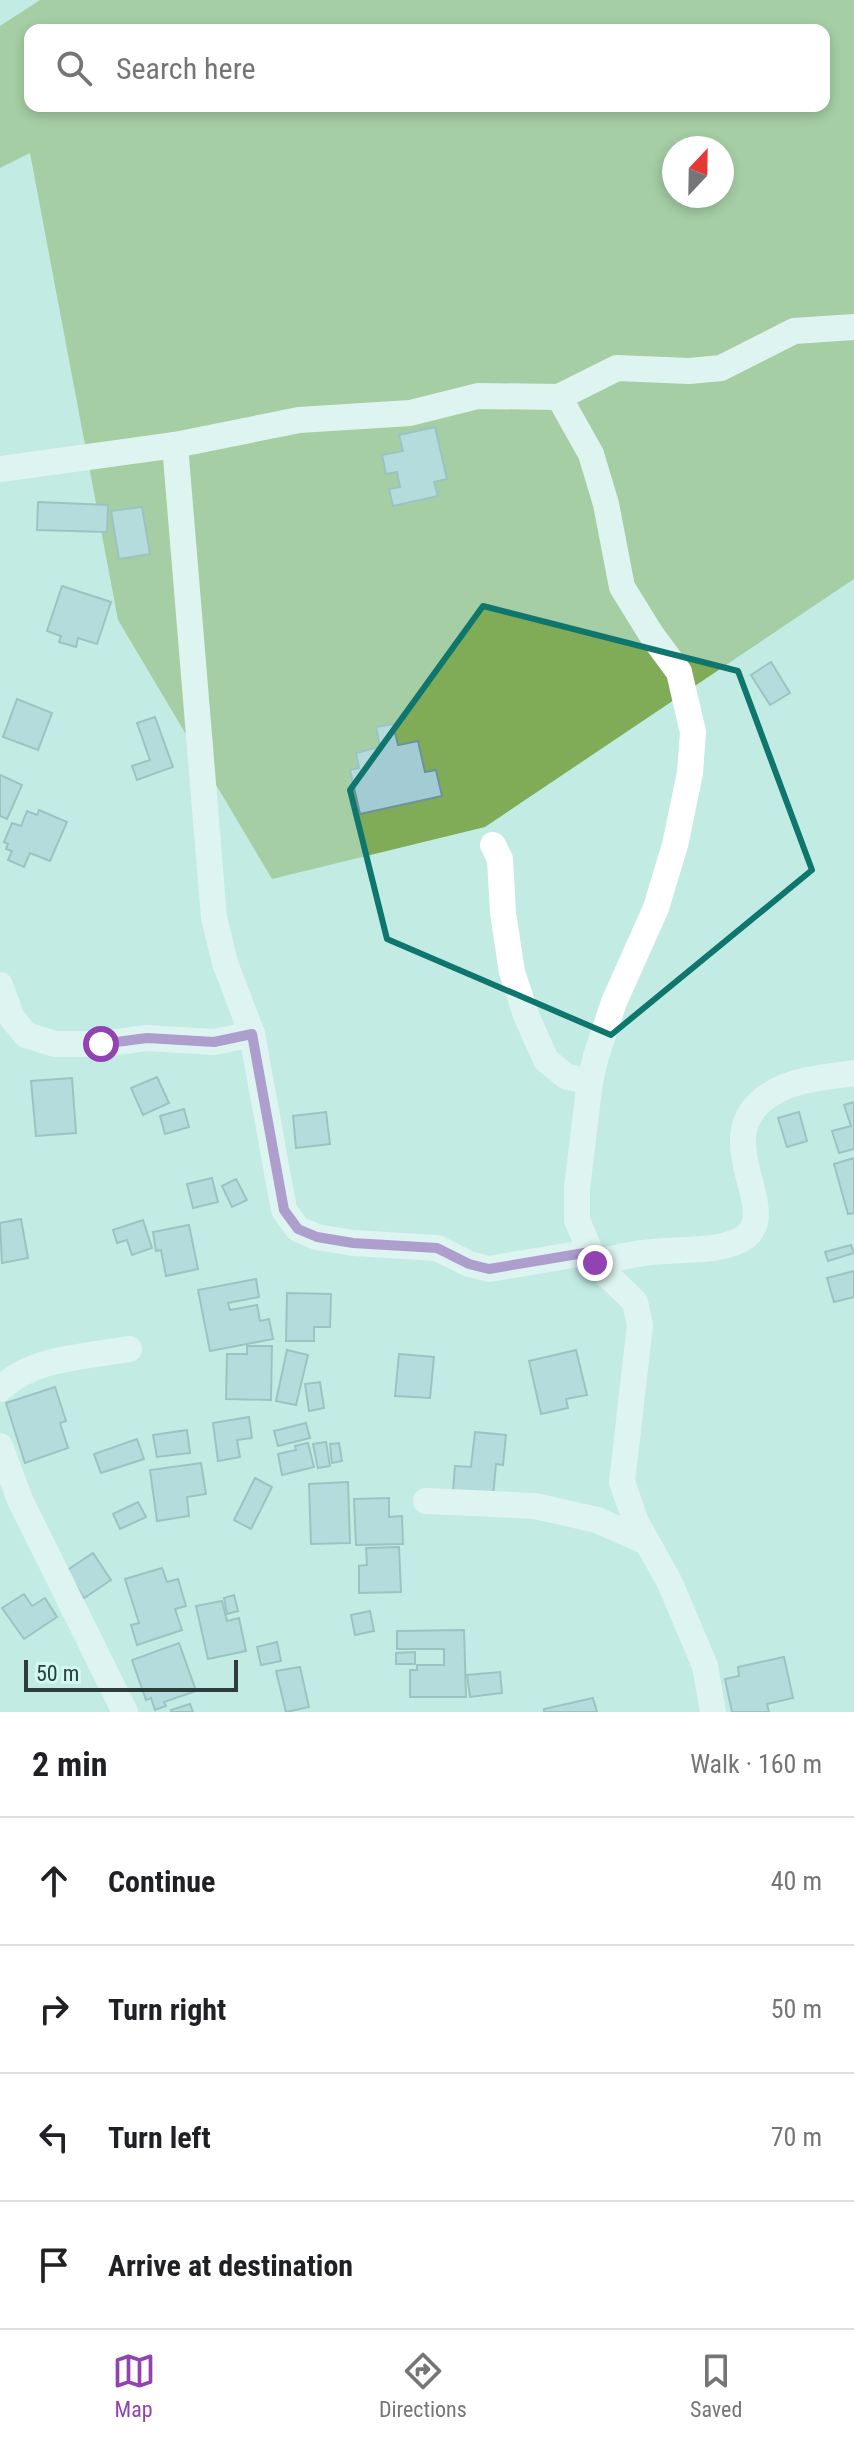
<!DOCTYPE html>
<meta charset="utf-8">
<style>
body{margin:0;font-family:"Roboto Condensed",sans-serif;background:#f6f6f6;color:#202124}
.compass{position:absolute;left:662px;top:136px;width:72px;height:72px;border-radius:50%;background:#fff;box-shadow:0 4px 12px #0003;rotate:22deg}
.scale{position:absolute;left:24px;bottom:20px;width:214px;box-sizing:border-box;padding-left:8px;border:4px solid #2d3d3b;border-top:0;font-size:22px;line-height:28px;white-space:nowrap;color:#2d3d3b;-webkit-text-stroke:6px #cff9f1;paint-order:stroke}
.stop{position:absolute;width:24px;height:24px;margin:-18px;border:6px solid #9342b1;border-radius:50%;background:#fff}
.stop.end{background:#9342b1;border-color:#fff;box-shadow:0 2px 8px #0008}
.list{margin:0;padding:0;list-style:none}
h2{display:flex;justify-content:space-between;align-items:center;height:104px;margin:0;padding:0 32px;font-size:34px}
h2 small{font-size:26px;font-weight:400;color:#757577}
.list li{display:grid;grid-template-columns:52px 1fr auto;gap:24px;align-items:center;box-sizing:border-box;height:128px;padding:0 32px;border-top:2px solid #e0e0e0}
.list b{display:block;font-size:30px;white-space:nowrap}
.list em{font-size:26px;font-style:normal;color:#757577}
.icon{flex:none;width:44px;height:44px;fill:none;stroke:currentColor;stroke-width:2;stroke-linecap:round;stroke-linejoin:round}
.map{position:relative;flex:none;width:854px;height:1712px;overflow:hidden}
.search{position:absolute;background:#fff;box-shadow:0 4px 12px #0003;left:24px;right:24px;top:24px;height:88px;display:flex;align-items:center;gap:20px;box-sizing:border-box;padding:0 28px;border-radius:16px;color:#757577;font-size:30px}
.sheet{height:616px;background:#fff}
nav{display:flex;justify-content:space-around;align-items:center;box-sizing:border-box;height:112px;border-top:2px solid #e0e0e0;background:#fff;font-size:22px;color:#757577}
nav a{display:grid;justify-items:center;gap:4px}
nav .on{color:#9342b1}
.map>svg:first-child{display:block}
</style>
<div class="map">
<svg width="854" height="1712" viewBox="0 0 854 1712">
<rect width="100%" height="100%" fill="#c2ebe4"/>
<path fill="#81ac57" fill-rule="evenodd" d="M40 0H854V579L485 827 272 879 118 620 30 153 0 168V26ZM30 30H824V106H30ZM674 148H722V196H674Z"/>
<g fill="#a2cbd3" stroke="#6c939a" stroke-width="2">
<polygon points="435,427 447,479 434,482 438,496 393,506 389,489 400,487 397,472 386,474 382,455 403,451 399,435"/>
<polygon points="38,502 108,505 107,532 37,530"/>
<polygon points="142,507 150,554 119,559 111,511"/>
<polygon points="62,586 111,602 97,644 78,638 76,647 59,642 61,636 47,631"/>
<polygon points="771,662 790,693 770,705 751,675"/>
<polygon points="17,699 52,713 38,750 3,737"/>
<polygon points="155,717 173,767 137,780 132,766 150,760 137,723"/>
<polygon points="393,724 398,745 418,741 425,772 436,770 442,796 360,814 350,770 359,768 356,753 380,747 376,727"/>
<polygon points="0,775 22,785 7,819 0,816"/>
<polygon points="39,810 67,822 50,861 30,853 24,867 8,860 12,851 6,849 8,844 4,842 12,823 21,826 27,811 37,815"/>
<polygon points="157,1077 169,1103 143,1115 131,1088"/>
<polygon points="72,1078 76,1133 36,1136 31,1081"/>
<polygon points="854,1102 854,1149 839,1153 832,1131 851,1126 844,1105"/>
<polygon points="184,1109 189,1127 165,1134 160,1116"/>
<polygon points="326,1112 330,1144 296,1148 293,1116"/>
<polygon points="799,1112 807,1141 787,1147 778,1118"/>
<polygon points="854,1158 854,1213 848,1214 834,1164"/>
<polygon points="212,1178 218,1202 193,1208 187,1184"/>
<polygon points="236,1179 247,1200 232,1207 222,1186"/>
<polygon points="21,1219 28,1258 2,1263 0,1223"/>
<polygon points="143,1220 152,1248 132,1255 127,1240 117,1243 113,1230"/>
<polygon points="189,1225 198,1269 166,1276 161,1250 156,1251 153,1232"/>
<polygon points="851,1245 854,1253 828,1261 825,1252"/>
<polygon points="854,1271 854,1297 834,1302 827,1278"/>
<polygon points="256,1279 259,1297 228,1303 230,1310 257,1305 260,1321 269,1319 273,1339 210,1351 198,1290"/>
<polygon points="287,1293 331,1294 330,1327 314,1327 314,1341 286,1341"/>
<polygon points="247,1346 272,1346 271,1400 226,1399 227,1354 247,1354"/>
<polygon points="287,1350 308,1355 296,1405 276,1401"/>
<polygon points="576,1350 587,1395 566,1399 568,1408 541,1414 529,1361"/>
<polygon points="399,1354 434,1357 430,1398 395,1396"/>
<polygon points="320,1382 324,1408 309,1411 305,1384"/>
<polygon points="55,1387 66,1421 60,1423 68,1448 25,1463 6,1403"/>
<polygon points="249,1417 252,1438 237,1440 240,1457 218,1461 213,1423"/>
<polygon points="306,1423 310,1438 278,1446 274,1431"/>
<polygon points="187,1430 190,1453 157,1457 153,1435"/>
<polygon points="475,1432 506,1435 503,1465 496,1464 493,1496 453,1492 455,1466 471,1467"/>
<polygon points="137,1439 144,1459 101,1473 94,1454"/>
<polygon points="326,1442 330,1466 318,1468 313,1444"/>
<polygon points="308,1443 314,1467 282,1475 278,1454 296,1450 295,1446"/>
<polygon points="339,1443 342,1461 332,1463 330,1444"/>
<polygon points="201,1463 206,1494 187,1497 189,1516 157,1521 150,1470"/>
<polygon points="255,1478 272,1487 251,1529 234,1520"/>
<polygon points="348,1482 350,1543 311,1544 309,1484"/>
<polygon points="389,1498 389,1517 402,1516 403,1544 356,1545 354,1499"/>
<polygon points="138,1502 146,1517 120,1529 113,1514"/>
<polygon points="399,1547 401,1592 359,1593 359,1566 367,1565 366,1548"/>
<polygon points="93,1553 111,1580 84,1598 66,1571"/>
<polygon points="162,1568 167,1582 178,1579 186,1606 175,1609 182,1630 137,1645 131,1625 139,1623 125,1579"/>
<polygon points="24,1594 32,1606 45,1598 57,1617 24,1639 2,1608"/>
<polygon points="234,1595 238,1611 227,1614 224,1598"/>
<polygon points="222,1601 227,1621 239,1618 246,1651 208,1659 196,1606"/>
<polygon points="370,1611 374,1631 355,1635 351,1615"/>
<polygon points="464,1630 466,1697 410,1697 410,1670 417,1670 417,1665 444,1665 444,1649 397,1649 397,1631"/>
<polygon points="277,1642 281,1661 261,1665 257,1647"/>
<polygon points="179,1643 196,1691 164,1702 166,1706 155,1710 151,1698 146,1700 132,1660"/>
<polygon points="415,1652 415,1664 396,1664 396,1653"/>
<polygon points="784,1657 793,1698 767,1704 769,1712 732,1712 725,1679 739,1676 738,1667"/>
<polygon points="300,1667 309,1707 286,1712 276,1671"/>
<polygon points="500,1672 502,1693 470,1697 467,1675"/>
<polygon points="593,1698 597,1712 544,1712 544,1709"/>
<polygon points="190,1704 193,1712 171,1712 171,1710"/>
</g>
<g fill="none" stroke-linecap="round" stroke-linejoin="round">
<g stroke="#fff" stroke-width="26">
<polyline points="559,397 591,454 606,504 622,587 651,634 679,672 693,732 690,773 675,845 656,908 614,1002 596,1056 590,1081 577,1188 577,1220 595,1263 635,1302 640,1325 622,1482 636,1522 670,1583 705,1666 713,1712"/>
<polyline points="175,445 214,917 225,963 252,1034 284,1210 298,1229 317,1237 353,1243 437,1248 469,1264 489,1269 590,1252"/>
<polyline points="0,469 175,445 299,420 410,413 478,396 559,397 617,368 689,371 721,368 794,331 854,327"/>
<polyline points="493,845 500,859 503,913 512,972 526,1015 546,1060 567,1077 590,1081"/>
<polyline points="0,985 12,1018 26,1035 55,1044 101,1044 147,1038 214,1042 252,1034"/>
<path d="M595 1263C611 1259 627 1255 643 1253 671 1248 722 1254 745 1237 783 1209 704 1135 771 1094 794 1079 827 1077 854 1073"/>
<path d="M0 1389C33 1357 85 1357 129 1349"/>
<polyline points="0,1446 20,1500 125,1712"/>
<polyline points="426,1501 535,1506 597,1520 645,1541"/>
</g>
</g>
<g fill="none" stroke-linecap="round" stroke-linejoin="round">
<polyline stroke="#9342b1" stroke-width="10" points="101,1044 147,1038 214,1042 252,1034 284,1210 298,1229 317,1237 353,1243 437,1248 469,1264 489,1269 590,1252 595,1263"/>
</g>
<path d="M0 0H854V1712H0ZM483 606 738 671 812 870 611 1035 387 939 350 790Z" fill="#c2ebe4" fill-opacity=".55" fill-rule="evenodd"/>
<path fill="none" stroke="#0f766e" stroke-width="6" stroke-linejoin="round" d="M483 606 738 671 812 870 611 1035 387 939 350 790Z"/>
</svg>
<svg class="compass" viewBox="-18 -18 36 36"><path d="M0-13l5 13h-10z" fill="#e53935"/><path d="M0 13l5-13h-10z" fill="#757577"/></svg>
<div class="scale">50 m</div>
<div class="stop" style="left:101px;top:1044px"></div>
<div class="stop end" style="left:595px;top:1263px"></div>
<div class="search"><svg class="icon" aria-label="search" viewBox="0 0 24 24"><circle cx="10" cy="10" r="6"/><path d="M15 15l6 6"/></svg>Search here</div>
</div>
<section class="sheet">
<h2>2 min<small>Walk · 160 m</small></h2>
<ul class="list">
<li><svg class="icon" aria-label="ahead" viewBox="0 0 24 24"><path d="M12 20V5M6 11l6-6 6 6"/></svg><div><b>Continue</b></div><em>40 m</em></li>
<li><svg class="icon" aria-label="right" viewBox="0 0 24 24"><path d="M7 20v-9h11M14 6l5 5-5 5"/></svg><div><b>Turn right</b></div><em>50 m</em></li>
<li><svg class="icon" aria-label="left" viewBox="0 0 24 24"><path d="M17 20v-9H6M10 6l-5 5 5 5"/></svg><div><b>Turn left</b></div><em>70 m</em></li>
<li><svg class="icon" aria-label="arrive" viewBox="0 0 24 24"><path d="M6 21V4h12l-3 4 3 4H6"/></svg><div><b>Arrive at destination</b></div></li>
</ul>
</section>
<nav>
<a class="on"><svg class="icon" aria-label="map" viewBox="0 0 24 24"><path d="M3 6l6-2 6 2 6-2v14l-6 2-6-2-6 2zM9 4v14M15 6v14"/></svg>Map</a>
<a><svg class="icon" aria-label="directions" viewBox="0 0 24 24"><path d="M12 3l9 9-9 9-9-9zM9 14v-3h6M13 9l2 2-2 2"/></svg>Directions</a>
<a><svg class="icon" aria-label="saved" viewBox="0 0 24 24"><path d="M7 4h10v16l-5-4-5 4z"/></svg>Saved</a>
</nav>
